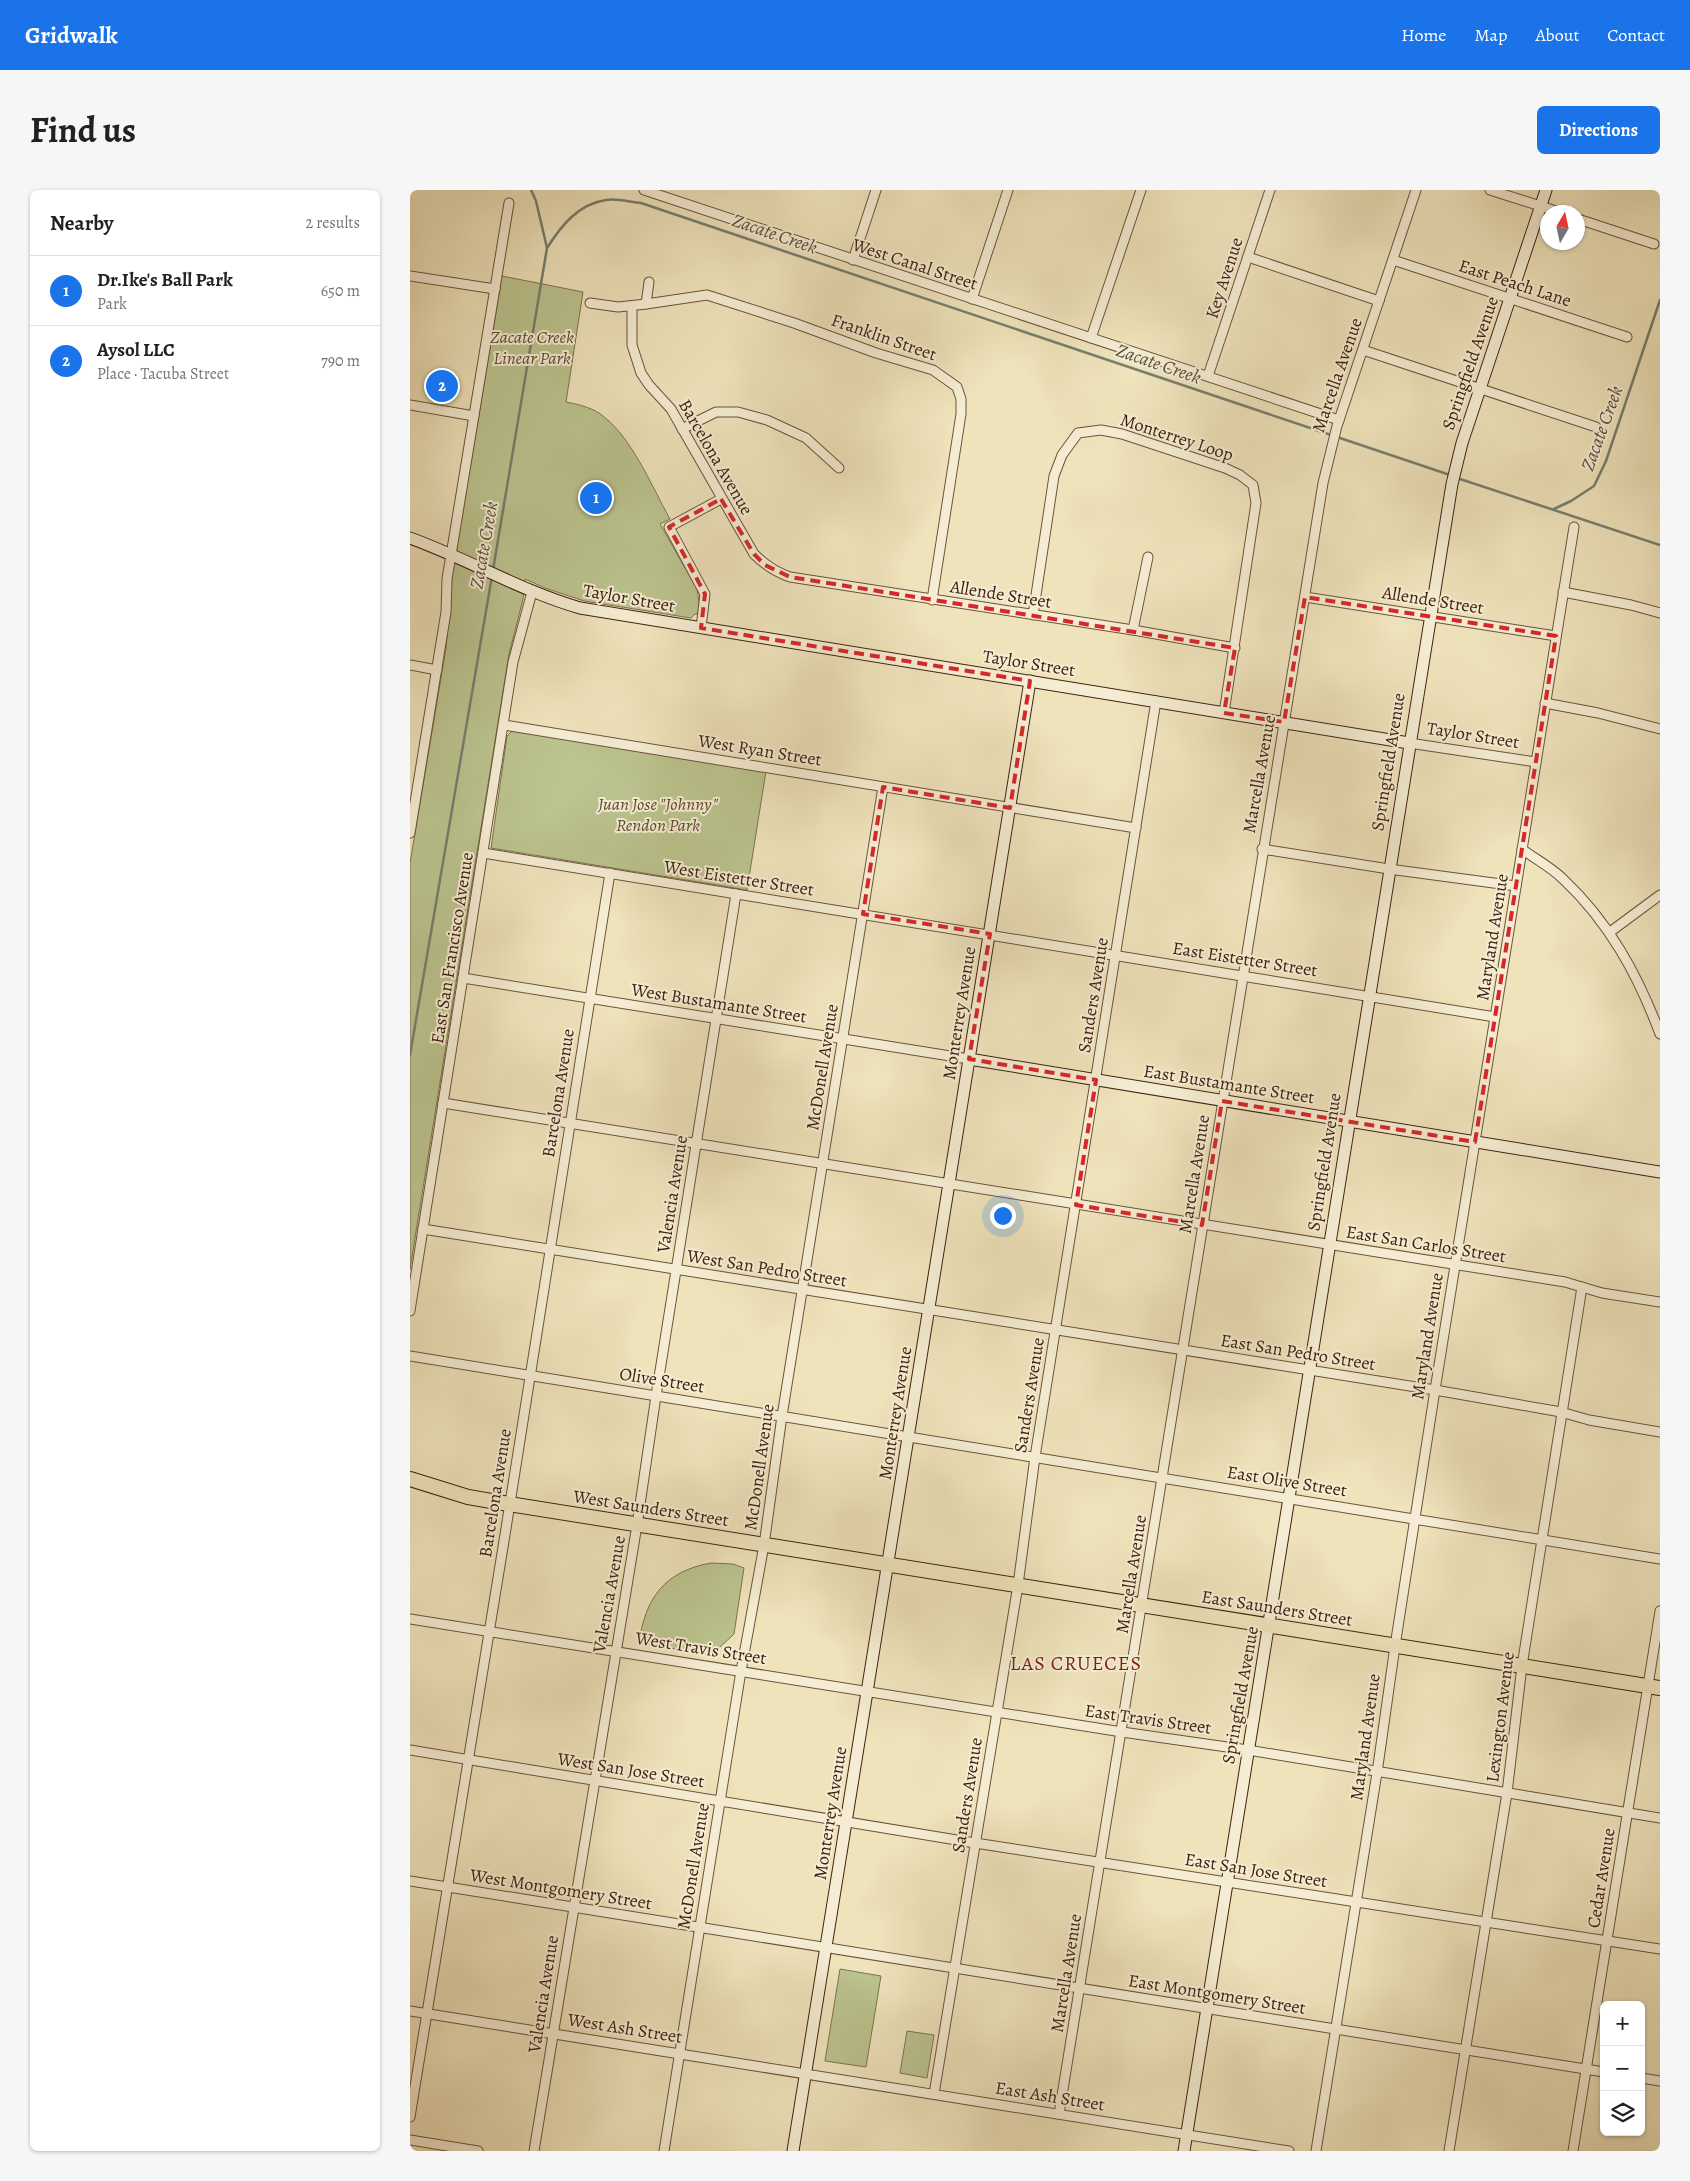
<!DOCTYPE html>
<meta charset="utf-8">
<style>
body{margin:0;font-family:Alegreya,serif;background:#f6f6f6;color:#202124}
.controls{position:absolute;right:15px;bottom:15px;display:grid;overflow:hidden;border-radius:8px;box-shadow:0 1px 4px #0004}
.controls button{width:45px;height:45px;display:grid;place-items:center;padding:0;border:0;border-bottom:1px solid #e0e0e0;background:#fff;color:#202124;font:25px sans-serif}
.compass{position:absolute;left:1130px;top:15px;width:45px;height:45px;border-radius:50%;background:#fff;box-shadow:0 1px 4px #0004;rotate:9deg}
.you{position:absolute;left:592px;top:1025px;width:18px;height:18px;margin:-12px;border:4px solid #fff;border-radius:50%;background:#1a73e8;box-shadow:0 0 0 8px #1a73e833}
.badge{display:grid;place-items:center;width:32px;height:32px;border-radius:50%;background:#1a73e8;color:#fff;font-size:16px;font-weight:700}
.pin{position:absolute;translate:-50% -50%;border:2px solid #fff;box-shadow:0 1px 5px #0006}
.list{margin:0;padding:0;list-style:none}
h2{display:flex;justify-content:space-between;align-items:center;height:65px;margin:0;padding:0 20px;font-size:21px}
h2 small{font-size:16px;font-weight:400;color:#757577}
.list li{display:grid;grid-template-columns:32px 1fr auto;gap:15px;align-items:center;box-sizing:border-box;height:70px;padding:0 20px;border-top:1px solid #e0e0e0}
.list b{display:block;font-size:19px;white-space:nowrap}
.list p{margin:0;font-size:16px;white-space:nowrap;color:#757577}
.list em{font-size:16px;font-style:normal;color:#757577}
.icon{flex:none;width:28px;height:28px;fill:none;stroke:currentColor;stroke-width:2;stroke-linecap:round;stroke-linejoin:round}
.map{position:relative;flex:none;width:1250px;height:1961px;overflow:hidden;border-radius:8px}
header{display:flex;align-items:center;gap:30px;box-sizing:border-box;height:70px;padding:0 25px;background:#1a73e8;color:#fff}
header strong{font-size:24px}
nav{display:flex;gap:28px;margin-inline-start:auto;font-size:18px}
.intro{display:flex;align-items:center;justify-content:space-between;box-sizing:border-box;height:120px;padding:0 30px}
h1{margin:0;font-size:35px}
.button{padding:12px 22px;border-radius:8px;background:#1a73e8;color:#fff;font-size:18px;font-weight:700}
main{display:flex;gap:30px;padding:0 30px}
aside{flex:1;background:#fff;border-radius:8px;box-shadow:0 1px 4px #0004}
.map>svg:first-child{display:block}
</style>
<header>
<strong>Gridwalk</strong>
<nav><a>Home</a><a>Map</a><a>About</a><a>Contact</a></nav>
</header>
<div class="intro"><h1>Find us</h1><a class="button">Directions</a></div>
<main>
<aside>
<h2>Nearby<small>2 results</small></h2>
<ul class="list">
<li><span class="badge">1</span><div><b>Dr.Ike's Ball Park</b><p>Park</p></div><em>650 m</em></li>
<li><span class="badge">2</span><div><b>Aysol LLC</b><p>Place · Tacuba Street</p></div><em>790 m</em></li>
</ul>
</aside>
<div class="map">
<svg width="1250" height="1961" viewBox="0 0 1250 1961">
<rect width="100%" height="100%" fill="#efe3bb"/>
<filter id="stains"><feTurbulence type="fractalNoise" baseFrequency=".004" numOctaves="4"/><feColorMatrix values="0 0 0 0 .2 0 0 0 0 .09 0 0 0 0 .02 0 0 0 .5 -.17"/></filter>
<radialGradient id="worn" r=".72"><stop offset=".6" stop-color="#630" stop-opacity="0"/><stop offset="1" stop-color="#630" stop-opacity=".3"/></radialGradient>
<g fill="#bbc38e" stroke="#7e7250">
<path d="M92 86 173 102 156 212C167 214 179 217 189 223 221 245 241 295 260 329L250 334 287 399 289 412 288 424H285L281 428 174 411 135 398 115 389 113 409 99 464 0 1079V673L36 458 42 387Z"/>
<polygon points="103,540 356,581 337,700 81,658 97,546"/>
<path d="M301 1373 323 1374 334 1378 324 1444 310 1457 296 1464 229 1453C235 1408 255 1381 301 1373Z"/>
<polygon points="430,1779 471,1786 456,1877 415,1871"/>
<polygon points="497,1841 524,1845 517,1888 490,1883"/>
</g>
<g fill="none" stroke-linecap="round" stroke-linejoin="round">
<g stroke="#767f70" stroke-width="2.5">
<polyline points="121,0 126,11 137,58"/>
<polyline points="927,247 1040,285"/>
<polyline points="1047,288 1250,355"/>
<polyline points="1144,319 1161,311 1184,296 1196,271 1250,110"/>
<path d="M83 380 137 58C151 36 168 14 196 10 206 8 220 12 231 13L921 245"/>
<polyline points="0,865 82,386"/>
</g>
<defs>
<g id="street">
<polyline points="234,0 929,230"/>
<polyline points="1080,0 1149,22"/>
<polyline points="1168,29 1244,54"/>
<polyline points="838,67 969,111"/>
<polyline points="443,70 466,0"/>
<polyline points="983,70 1217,147"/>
<polyline points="0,86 85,99"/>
<polyline points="239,92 236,114 297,105 384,133 466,163 523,180 547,197 551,209 551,224 522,410"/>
<polyline points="562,109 598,0"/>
<polyline points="180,113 208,117 236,114"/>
<path d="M222 117V155L231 183 239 195 261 219 344 364C355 375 365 382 380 387L723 440 825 458"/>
<polyline points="681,148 731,0"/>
<polyline points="953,160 1186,237"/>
<polyline points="798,186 860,0"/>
<polyline points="0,215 64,226"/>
<polyline points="272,239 306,222 328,222 357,230 396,248 429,278"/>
<polyline points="1153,402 1221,415 1250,423"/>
<polyline points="895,407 1146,446"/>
<polyline points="623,425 644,286 652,265 668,243 691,240 712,244 815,278 830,285 843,295 846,313 814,523"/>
<polyline points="291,438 295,404 259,337 311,309"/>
<polyline points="723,440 738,367"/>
<polyline points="0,475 27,480"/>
<polyline points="1135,513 1188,523 1250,539"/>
<polyline points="94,535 726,638"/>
<polyline points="999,553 1126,572"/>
<polyline points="0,643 36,422 37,389 41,365 99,13"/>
<polyline points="852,659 979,679 1106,696"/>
<path d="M1112 659C1125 669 1141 677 1153 689 1199 732 1228 785 1250 844"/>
<polyline points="73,663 1085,827"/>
<polyline points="1200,742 1250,705"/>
<polyline points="53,788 559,869"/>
<polyline points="33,913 1155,1092 1192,1103 1250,1112"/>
<polyline points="13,1039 1025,1200 1151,1222 1179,1230 1250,1242"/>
<polyline points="0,1121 103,472 122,402"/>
<polyline points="0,1166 1250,1369"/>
<polyline points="0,1429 712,1542 838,1560 1250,1628"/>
<polyline points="0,1560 565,1653 1250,1759"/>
<polyline points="0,1691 1194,1882"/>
<polyline points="0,1821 879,1961"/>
<polyline points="1231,1888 1250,1891"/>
<polyline points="524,1904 608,1395 625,1267 746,511"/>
<polyline points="649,1924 913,293 927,236 1006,0"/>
<polyline points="0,1927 94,1351 200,683"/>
<polyline points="0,1950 68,1961"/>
<polyline points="124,1961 227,1335 246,1206 326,704"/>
<polyline points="254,1961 331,1481 354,1355 372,1226 473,597"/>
<polyline points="906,1961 967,1583 985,1456 1025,1200 1164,337"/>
<polyline points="1039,1961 1097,1603 1112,1476 1172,1097"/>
<polyline points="1163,1961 1250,1421"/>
</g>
<g id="secondary">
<path d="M0 348C58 369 111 401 170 418L999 553"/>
<polyline points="559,869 1250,982"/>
<polyline points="383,1961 620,491"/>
<polyline points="774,1961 1042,294 1052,253 1136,0"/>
</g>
<polyline id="primary" points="0,1289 58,1307 99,1314 1250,1498"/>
</defs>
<use href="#street" stroke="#6c523c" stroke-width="11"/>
<use href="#secondary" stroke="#402111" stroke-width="13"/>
<use href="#primary" stroke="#402111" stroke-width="16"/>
<use href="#street" stroke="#f5edd3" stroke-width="9"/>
<use href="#secondary" stroke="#f5edd3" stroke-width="11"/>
<use href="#primary" stroke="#efe3bb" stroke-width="14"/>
</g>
<path fill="none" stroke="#d62828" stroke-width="4" stroke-dasharray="10 6" stroke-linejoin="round" d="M311 309 344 364 355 375 380 387 825 458 814 523 874 532 895 407 1146 446 1065 952 812 911 792 1035 666 1015 686 890 559 869 580 744 453 724 473 597 600 618 620 491 291 438 295 404 259 337Z"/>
<g text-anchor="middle" stroke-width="4" stroke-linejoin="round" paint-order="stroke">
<g font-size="18" fill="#402111" stroke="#f5edd3">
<text transform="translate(505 74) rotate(18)" y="6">West Canal Street</text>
<text transform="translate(814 88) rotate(-72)" y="6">Key Avenue</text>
<text transform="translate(1105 93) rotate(18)" y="6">East Peach Lane</text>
<text transform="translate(474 147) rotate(19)" y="6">Franklin Street</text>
<text transform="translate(1060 173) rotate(-71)" y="6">Springfield Avenue</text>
<text transform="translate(927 185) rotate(-71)" y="6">Marcella Avenue</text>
<text transform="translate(767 247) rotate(18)" y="6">Monterrey Loop</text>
<text transform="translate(306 267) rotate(60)" y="6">Barcelona Avenue</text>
<text transform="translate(591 404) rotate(9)" y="6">Allende Street</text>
<text transform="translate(219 408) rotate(10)" y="6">Taylor Street</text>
<text transform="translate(1023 410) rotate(9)" y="6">Allende Street</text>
<text transform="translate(619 473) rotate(9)" y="6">Taylor Street</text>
<text transform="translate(1063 545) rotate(9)" y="6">Taylor Street</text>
<text transform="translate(350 560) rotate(9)" y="6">West Ryan Street</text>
<text transform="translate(978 572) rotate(-81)" y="6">Springfield Avenue</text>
<text transform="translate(849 584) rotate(-80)" y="6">Marcella Avenue</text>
<text transform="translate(329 688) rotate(9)" y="6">West Eistetter Street</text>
<text transform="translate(1082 747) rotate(-81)" y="6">Maryland Avenue</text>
<text transform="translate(42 758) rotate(-81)" y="6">East San Francisco Avenue</text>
<text transform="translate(835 769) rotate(9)" y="6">East Eistetter Street</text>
<text transform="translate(683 805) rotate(-81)" y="6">Sanders Avenue</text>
<text transform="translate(309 813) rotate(9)" y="6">West Bustamante Street</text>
<text transform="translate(549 823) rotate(-81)" y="6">Monterrey Avenue</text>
<text transform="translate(412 877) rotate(-81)" y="6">McDonell Avenue</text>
<text transform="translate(819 894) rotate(9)" y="6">East Bustamante Street</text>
<text transform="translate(148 903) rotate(-81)" y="6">Barcelona Avenue</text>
<text transform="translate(914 972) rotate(-81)" y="6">Springfield Avenue</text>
<text transform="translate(784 984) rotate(-81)" y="6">Marcella Avenue</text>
<text transform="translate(262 1004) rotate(-81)" y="6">Valencia Avenue</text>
<text transform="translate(1016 1054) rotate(9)" y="6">East San Carlos Street</text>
<text transform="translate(357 1078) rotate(9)" y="6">West San Pedro Street</text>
<text transform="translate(1017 1146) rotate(-81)" y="6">Maryland Avenue</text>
<text transform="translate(888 1162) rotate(9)" y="6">East San Pedro Street</text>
<text transform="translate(252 1190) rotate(9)" y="6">Olive Street</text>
<text transform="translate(619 1205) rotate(-81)" y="6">Sanders Avenue</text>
<text transform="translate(485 1223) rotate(-81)" y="6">Monterrey Avenue</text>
<text transform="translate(349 1277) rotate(-82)" y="6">McDonell Avenue</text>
<text transform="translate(877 1291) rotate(9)" y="6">East Olive Street</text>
<text transform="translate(85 1303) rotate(-81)" y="6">Barcelona Avenue</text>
<text transform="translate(241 1318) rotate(9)" y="6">West Saunders Street</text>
<text transform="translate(721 1384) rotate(-81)" y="6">Marcella Avenue</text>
<text transform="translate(199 1404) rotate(-80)" y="6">Valencia Avenue</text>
<text transform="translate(867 1418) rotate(9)" y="6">East Saunders Street</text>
<text transform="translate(291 1458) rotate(9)" y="6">West Travis Street</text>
<text transform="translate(830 1505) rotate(-80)" y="6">Springfield Avenue</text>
<text transform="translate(1090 1527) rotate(-83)" y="6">Lexington Avenue</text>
<text transform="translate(738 1529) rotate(8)" y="6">East Travis Street</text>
<text transform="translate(955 1547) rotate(-82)" y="6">Maryland Avenue</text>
<text transform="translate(221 1580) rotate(9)" y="6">West San Jose Street</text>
<text transform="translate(557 1605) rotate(-81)" y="6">Sanders Avenue</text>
<text transform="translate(420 1623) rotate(-81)" y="6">Monterrey Avenue</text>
<text transform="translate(283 1676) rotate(-81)" y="6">McDonell Avenue</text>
<text transform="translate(846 1680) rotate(9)" y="6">East San Jose Street</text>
<text transform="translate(1191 1688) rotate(-81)" y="6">Cedar Avenue</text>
<text transform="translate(151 1699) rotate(9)" y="6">West Montgomery Street</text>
<text transform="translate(656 1783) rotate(-81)" y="6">Marcella Avenue</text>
<text transform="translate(133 1804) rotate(-81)" y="6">Valencia Avenue</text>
<text transform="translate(807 1804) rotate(9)" y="6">East Montgomery Street</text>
<text transform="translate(215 1838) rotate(9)" y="6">West Ash Street</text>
<text transform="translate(640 1906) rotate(9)" y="6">East Ash Street</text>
</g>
<g font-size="18" font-style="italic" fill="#5f4a30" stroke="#f5edd3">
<text x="122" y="153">Zacate Creek<tspan x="122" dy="21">Linear Park</tspan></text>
<text x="248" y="620">Juan Jose "Johnny"<tspan x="248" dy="21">Rendon Park</tspan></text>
</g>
<g font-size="19" font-style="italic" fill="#5b5041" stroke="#f5edd3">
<text transform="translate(365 43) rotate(19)" y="7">Zacate Creek</text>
<text transform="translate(749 173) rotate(19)" y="7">Zacate Creek</text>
<text transform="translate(1191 238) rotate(-70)" y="7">Zacate Creek</text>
<text transform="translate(73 355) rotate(-80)" y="7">Zacate Creek</text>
</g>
<g font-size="20" letter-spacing="1" fill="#7a1f14" stroke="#f5edd3">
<text x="666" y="1480">LAS CRUECES</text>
</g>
</g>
<rect width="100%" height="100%" filter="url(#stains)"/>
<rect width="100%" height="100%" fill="url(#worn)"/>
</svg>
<div class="controls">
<button>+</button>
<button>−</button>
<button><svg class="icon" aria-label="layers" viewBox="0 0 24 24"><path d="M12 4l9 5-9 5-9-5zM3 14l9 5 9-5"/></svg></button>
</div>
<svg class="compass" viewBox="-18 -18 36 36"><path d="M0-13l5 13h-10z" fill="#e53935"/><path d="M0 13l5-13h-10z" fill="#757577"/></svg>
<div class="you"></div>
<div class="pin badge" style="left:186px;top:308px">1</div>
<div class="pin badge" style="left:32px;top:196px">2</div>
</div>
</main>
